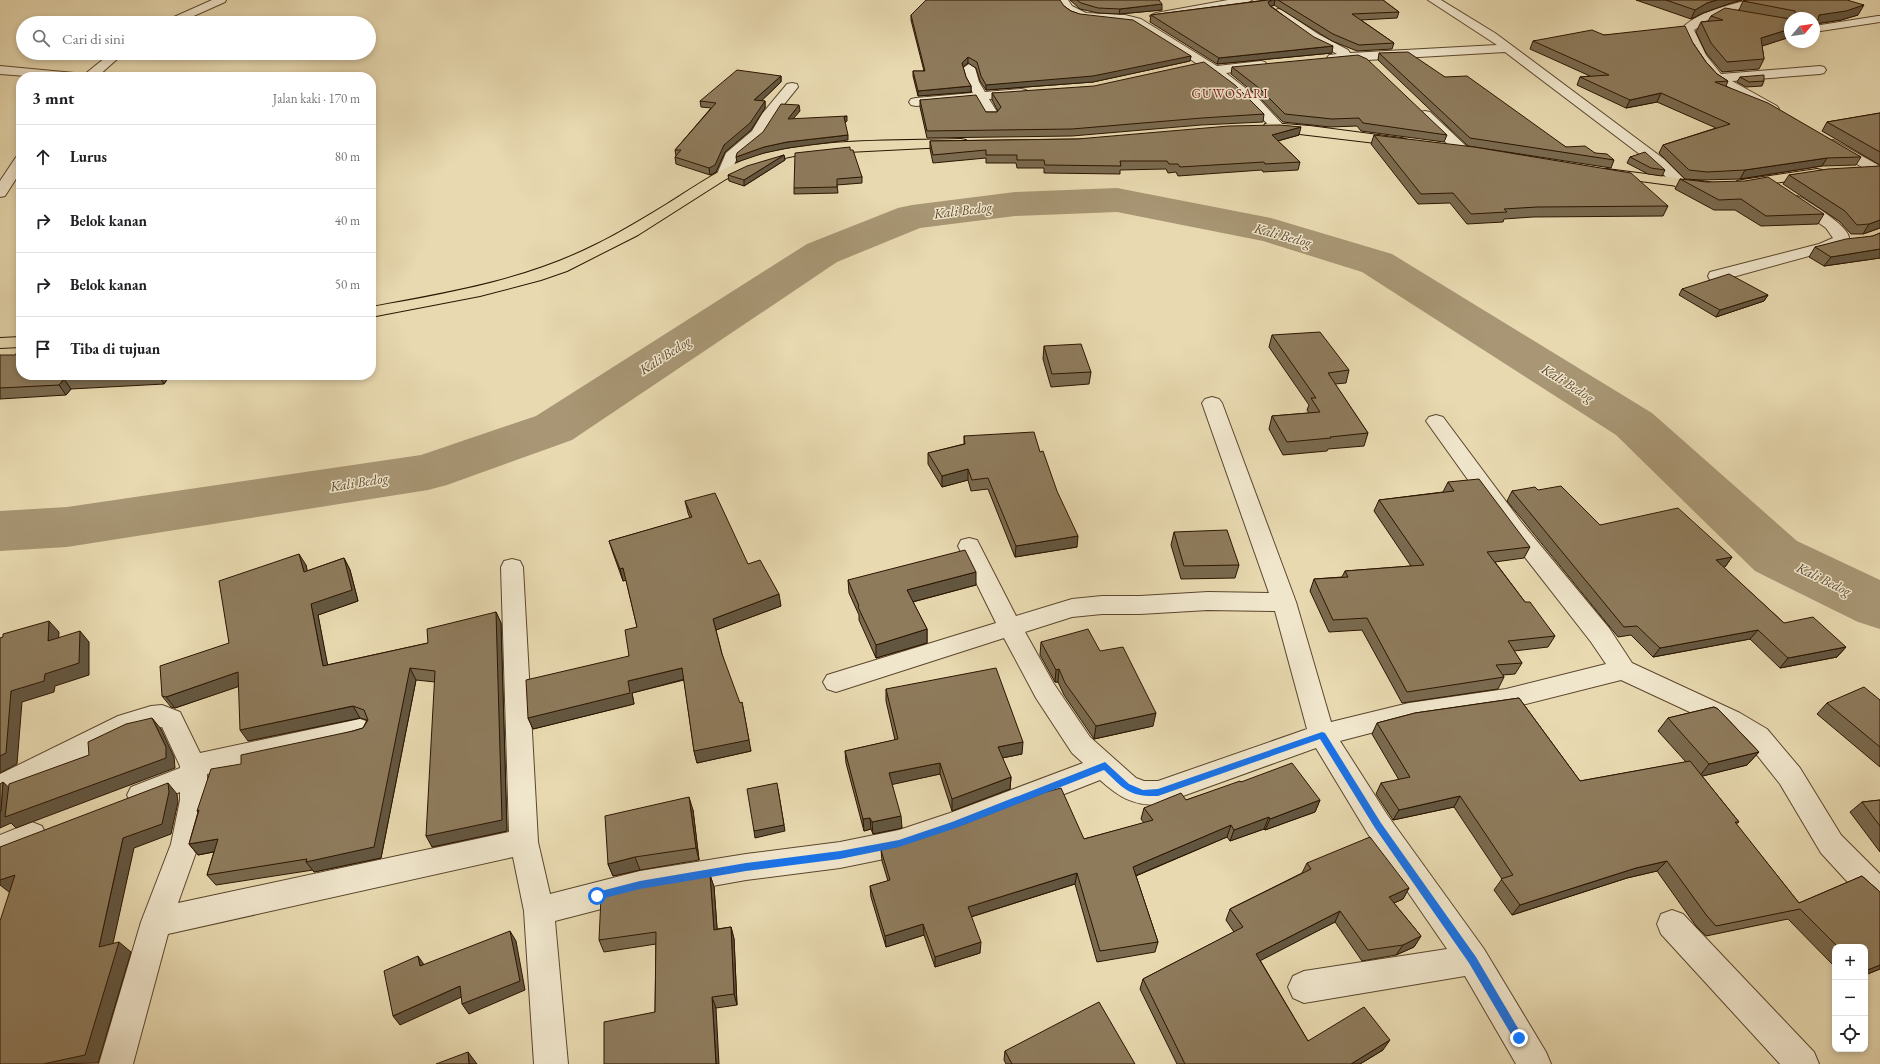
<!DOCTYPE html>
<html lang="id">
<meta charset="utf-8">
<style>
body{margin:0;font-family:"EB Garamond",serif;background:#f2f2f2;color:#202124}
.controls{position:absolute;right:12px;bottom:12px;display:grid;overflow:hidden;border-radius:8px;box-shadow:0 2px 6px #0003}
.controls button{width:36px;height:36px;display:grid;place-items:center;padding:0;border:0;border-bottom:1px solid #e0e0e0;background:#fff;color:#202124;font:20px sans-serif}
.compass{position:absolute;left:1784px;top:12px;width:36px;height:36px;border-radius:50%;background:#fff;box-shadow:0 2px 6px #0003;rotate:61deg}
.stop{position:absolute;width:12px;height:12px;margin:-9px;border:3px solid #1a73e8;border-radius:50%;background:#fff}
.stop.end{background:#1a73e8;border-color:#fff;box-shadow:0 1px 4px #0008}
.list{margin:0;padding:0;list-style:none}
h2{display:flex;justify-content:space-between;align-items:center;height:52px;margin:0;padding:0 16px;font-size:17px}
h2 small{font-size:13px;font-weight:400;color:#757577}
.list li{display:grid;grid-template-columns:26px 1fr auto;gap:12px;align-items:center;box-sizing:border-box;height:64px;padding:0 16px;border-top:1px solid #e0e0e0}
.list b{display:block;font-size:15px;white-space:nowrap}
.list em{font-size:13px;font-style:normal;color:#757577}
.icon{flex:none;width:22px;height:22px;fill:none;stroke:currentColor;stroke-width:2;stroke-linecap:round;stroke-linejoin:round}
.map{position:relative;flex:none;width:1880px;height:1064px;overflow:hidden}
.search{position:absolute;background:#fff;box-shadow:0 2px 6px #0003;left:16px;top:16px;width:360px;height:44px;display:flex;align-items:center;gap:10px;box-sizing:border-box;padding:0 14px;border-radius:22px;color:#757577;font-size:15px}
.panel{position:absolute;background:#fff;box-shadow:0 2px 6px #0003;left:16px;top:72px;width:360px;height:308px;border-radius:16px}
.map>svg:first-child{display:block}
</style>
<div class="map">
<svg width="1880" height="1064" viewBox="0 0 1880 1064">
<rect width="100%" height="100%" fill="#e8d9b0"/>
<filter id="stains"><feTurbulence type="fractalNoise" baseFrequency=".005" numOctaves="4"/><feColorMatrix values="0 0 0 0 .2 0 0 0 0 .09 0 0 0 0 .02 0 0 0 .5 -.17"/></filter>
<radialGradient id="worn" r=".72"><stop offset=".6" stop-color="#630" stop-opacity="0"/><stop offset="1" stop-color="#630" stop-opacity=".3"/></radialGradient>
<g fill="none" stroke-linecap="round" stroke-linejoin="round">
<polygon fill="#a89674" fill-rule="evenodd" points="1117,188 1271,218 1392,254 1652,413 1797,541 1880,580 1880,629 1858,622 1755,571 1616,435 1362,272 1263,241 1117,212 1015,216 920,228 837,262 572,440 447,485 428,490 67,547 0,551 0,511 67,507 421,455 536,416 807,244 898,208 912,205 1015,192"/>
<defs>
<g id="minor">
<polygon points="212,0 226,0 225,2 178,23 163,23 165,21"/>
<path d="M1058 0H1068L1072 6 1086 13 1125 15 1141 19 1217 66 1261 61 1265 62 1267 65 1265 68 1226 73 1257 97 1285 127 1283 130H1273C1236 88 1190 58 1142 28 1113 12 1078 33 1058 0Z"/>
<polygon points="1228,0 1252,0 1247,3 1156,19 1150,16 1156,13"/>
<polygon points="1428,0 1441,0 1495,33 1664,159 1686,181 1688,184 1686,187 1676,187 1654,165 1505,52 1333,62 1327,58 1329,55 1337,54 1310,38 1272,12 1278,9 1282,10 1318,34 1348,50 1350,53 1497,45"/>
<path d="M1748 0H1765L1764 2 1718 16 1694 30 1706 55 1721 74 1820 66 1824 67 1826 70 1824 73 1820 74 1732 81 1777 106 1779 109 1777 112 1772 113 1714 81 1694 55 1682 29C1694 13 1729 5 1748 0Z"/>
<polygon points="1878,16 1880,16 1880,22 1814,32 1814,26"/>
<polygon points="111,53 124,53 97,77 39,77 0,74 0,66 85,74"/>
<polygon points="969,64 975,68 979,82 985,92 1021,89 1026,90 1027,93 1026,96 1021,97 989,99 999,115 997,118 987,118 977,100 916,106 911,105 909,102 911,99 916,98 973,93 967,82 963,68"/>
<polygon points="792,83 797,84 798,87 773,118 763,136 737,158 729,177 719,177 717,174 726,153 752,131 762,114 787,84"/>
<polygon points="1425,111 1430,112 1466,146 1468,149 1466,152 1456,152 1420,118 1418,115 1420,112"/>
<polygon points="1833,140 1880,166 1880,174 1872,173 1828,147 1826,144 1828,141"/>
<polygon points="21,156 21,171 5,196 0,197 0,181 16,157"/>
<path d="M1797 196 1802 198C1811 204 1857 230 1848 242 1845 246 1836 248 1831 250L1722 280 1716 281 1710 280 1708 276 1710 272 1819 244 1833 238 1826 228 1792 204 1789 201 1792 198Z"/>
<path d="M1212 397 1219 399 1222 403 1296 602 1331 722 1409 703 1506 689 1606 664 1591 642 1506 533 1426 421 1429 417 1436 415 1443 417 1522 523 1609 628 1632 663 1740 713 1767 729 1800 768 1841 835 1880 874V907L1870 903 1854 889 1821 853 1780 784 1749 745 1722 727 1621 680 1506 709 1409 723 1340 741 1388 816 1484 949 1546 1052 1551 1064H1516L1465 976 1304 1003 1293 998 1288 987 1293 976 1304 971 1447 949 1368 834 1316 748 1158 805C1132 805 1119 797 1100 780L963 834 899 856 840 868 746 880 640 899 555 921 568 1064H534L524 911 513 857 168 934 133 1064H99L141 922 171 844 180 800V792L141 807 131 803 127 795 131 787 180 768V766L162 727 134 733 0 799V774L118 716 151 706 162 705 180 712 200 753 360 719 369 722 373 730 369 738 360 741 207 774 208 800 199 844 178 903 509 832 501 567 504 561 512 559 520 561 523 567 538 842 550 894 640 871 746 854 840 842 899 830 950 813 1083 763 1072 753 1036 698 1004 638 836 692 827 689 823 682 827 675 996 623 958 546 961 540 969 538 977 540 1016 616 1072 599 1102 596H1140L1208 592 1269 593 1202 403 1205 399ZM1208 610 1275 611 1307 729 1158 781H1144L1136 778 1090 737 1054 684 1025 632 1072 617 1102 614H1140Z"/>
<polygon points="32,822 42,826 46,835 42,844 0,861 0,835"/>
<polygon points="1672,910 1683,914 1814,1052 1819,1064 1780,1064 1661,934 1657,924 1661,914"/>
</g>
<g id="major">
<polygon points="1270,123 1310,126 1401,138 1406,139 1408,142 1406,145 1401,146 1265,130 1263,127 1265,124"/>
<path d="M961 139 966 140 968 143 966 146 828 153 794 156 766 162 726 179 638 235 567 271 541 280 480 296 371 317V307C449 293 526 280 597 244 621 232 644 218 667 204 696 186 723 166 755 156 816 138 898 141 961 139Z"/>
<polygon points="1607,169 1708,182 1713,183 1715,186 1713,189 1708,190 1602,176 1600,173 1602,170"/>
<polygon points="1817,169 1822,170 1824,173 1822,176 1742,188 1737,187 1735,184 1737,181 1742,180"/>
<polygon points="21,337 21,347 0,348 0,338"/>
</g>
</defs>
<use href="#minor" stroke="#5b462c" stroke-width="2"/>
<use href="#major" stroke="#2c1500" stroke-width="2"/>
<use href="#minor" fill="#f0e6cc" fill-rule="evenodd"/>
<use href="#major" fill="#e8d9b0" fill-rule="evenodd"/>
</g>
<g fill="#7a6a4f" stroke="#2c1500">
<polygon points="1070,0 1159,0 1162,10 1119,14 1098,13 1080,9"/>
<polygon points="1266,0 1383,0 1399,12 1397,18 1361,20 1394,43 1392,49 1357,51 1332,41 1274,5 1271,6 1332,53 1217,64 1150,22 1151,15"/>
<polygon points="1636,0 1742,0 1731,3 1703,13 1691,19"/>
<polygon points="1743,1 1858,15 1841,20 1815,24 1814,18 1790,18 1790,37 1762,46 1764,59 1759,69 1722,72 1706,53 1696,32 1701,22 1708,21 1711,16 1739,10"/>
<polygon points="1064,6 1071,11 1191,56 1190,61 1093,82 986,90 980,81 976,68 968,63 963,67 966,77 971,86 971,92 918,96 913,76 913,71 924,71 911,20 911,15"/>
<polygon points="1604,35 1693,43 1706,62 1717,74 1728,81 1726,86 1861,157 1856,165 1822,166 1740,179 1702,180 1685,179 1659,153 1663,145 1716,128 1657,102 1626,108 1577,85 1580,77 1590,76 1530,49 1533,41"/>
<polygon points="1379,53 1445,77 1566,147 1595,153 1614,160 1611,168 1468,146 1378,60"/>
<polygon points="1232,67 1447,135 1444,142 1361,131 1357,126 1330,127 1283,122 1258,96 1231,74"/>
<polygon points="781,76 781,82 761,101 765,101 765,108 751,130 725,152 716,172 710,175 676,164 675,157 676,156 675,150 711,108 701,107 700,101"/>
<polygon points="1740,77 1764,81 1762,86 1746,87 1737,82"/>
<polygon points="992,93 1264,114 1263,122 1201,125 1072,136 927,138 920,107 920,100 986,112 997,112 998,111 992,100"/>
<polygon points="1880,113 1880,165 1822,131 1827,122"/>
<polygon points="1299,135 1278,141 1300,162 1298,170 1263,172 1262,170 1178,176 1176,172 1168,173 1166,169 1120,170 1120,174 1044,173 1044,168 1017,168 1016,163 986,163 986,158 933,163 930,149 930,141 1077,139"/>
<polygon points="1374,135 1668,206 1663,216 1533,217 1504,219 1503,222 1467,224 1450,203 1418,204 1371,144"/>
<polygon points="850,150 862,177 862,183 837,185 838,193 794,194 794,188"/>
<polygon points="784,155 785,160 744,186 729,181 728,175"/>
<polygon points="1630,157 1665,170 1662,176 1648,174 1627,163"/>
<polygon points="1880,166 1880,228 1863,234 1851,234 1839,221 1783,184 1789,175"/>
<polygon points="1680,179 1824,214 1818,224 1761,226 1735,210 1714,210 1675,189"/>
<polygon points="1880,233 1880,258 1824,266 1809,257 1815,247 1873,236"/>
<polygon points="1682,289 1768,295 1764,301 1716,317 1679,295"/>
<polygon points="1272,335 1349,370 1346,383 1335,384 1368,433 1364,446 1328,449 1327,451 1283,455 1269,429 1272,416 1309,413 1307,410 1309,405 1269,347"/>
<polygon points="1044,346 1091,372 1089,384 1051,387 1043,359"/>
<polygon points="0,355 21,375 170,375 164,384 71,389 66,395 0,399"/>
<polygon points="964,436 1040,452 1077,547 1015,557 988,489 971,491 968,480 942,487 928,464 928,453 964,444"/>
<polygon points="1448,482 1530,547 1524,558 1495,562 1525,602 1555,636 1548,647 1514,651 1522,663 1515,674 1503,675 1504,677 1498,689 1402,703 1362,630 1329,632 1310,591 1314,579 1342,577 1345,571 1411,566 1374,511 1379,500 1443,492"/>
<polygon points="1538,490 1600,525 1732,557 1725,567 1723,567 1784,623 1846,647 1837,657 1780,668 1750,639 1653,657 1631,635 1618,637 1507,501 1512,491"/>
<polygon points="685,501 748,564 781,606 716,630 722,654 751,751 697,763 694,751 684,680 632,693 634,704 533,729 528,718 629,656 637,627 626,580 623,581 613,553 609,541 690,518 688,513"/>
<polygon points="1174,532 1239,565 1235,578 1181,579 1171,545"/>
<polygon points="344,558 350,570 358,601 318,615 327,665 428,643 496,612 501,623 507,831 432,847 435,682 416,680 381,858 314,872 313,870 216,885 207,875 214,852 198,855 189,844 198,812 197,811 241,764 363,728 367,720 360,718 248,741 239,686 175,708 171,707 162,696 229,643 306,565 307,571"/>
<polygon points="848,580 976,585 913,602 927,629 927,643 876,658 859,620 859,615 849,593"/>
<polygon points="1041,642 1100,651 1153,726 1094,739 1064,695 1058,682 1055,682 1040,655"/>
<polygon points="886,689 1022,754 1002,758 1011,777 1010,789 952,811 940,774 892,784 902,828 873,834 871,829 864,831 846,763 845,751 895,740 886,701"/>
<polygon points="1519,698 1580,781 1686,762 1658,731 1668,718 1714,707 1718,709 1759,752 1747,765 1702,776 1739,822 1736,824 1799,903 1862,876 1880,892 1880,969 1865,975 1865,947 1835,947 1835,967 1788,919 1706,936 1696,926 1657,871 1627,878 1512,915 1494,890 1502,879 1454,807 1393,820 1376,794 1381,783 1399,780 1372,734 1377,723 1415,713"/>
<polygon points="1880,700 1880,767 1817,714 1827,703"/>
<polygon points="1241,782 1320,800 1315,812 1265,830 1264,829 1230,841 1227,837 1136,876 1158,942 1155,952 1097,962 1075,884 971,917 980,953 935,967 924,935 886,947 871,897 870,886 888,881 882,861 881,850 1084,839 1144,823 1141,819 1144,808 1186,800"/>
<polygon points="1880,800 1880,852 1850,812 1862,802"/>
<polygon points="693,810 699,860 640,870 613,876 608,864"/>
<polygon points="1307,863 1409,888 1403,899 1394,903 1421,936 1414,947 1396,955 1362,961 1335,922 1260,960 1308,1041 1383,1050 1360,1064 1177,1064 1140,989 1143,979 1234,932 1226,920 1230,909 1302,873"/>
<polygon points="710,875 714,887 717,929 731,927 734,939 737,1005 716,1008 655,1012 656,944 604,952 599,940"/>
<polygon points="1005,1051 1135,1064 1006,1064 1004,1060"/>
</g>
<g fill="#635640" stroke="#2c1500">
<polygon points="1272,0 1275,0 1274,5 1267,8 1268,2"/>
<polygon points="1717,0 1742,0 1731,3 1703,13 1691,19 1695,10 1707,3"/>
<polygon points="1162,4 1162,10 1119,14 1120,9"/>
<polygon points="1864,5 1858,15 1841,20 1815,24 1814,27 1814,21 1819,15"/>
<polygon points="1790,29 1790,37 1756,48 1761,38"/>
<polygon points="1333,46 1332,53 1217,64 1219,58"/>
<polygon points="1191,56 1190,61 1093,82 986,90 986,85"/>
<polygon points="968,57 968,63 962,68 962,63"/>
<polygon points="781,76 781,82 755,107 754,100"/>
<polygon points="971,86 971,92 918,96 918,91"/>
<polygon points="1661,93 1657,102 1626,108 1630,100"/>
<polygon points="765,101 765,108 751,130 725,152 716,172 710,175 709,168 724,145"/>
<polygon points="799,105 800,111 788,125 788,119"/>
<polygon points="847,116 847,121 845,123 844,117"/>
<polygon points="1301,127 1299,135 1270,143 1272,135"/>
<polygon points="848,135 848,140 788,148 764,153 737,162 736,157 764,147 787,142"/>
<polygon points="784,155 785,160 744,186 744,180"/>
<polygon points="1827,158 1822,166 1740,179 1745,170"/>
<polygon points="1880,220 1880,228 1863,234 1869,224"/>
<polygon points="1880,249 1880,258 1824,266 1831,257"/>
<polygon points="1768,295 1764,301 1716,317 1720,310"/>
<polygon points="158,375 170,375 164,384"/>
<polygon points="64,379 71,389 66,395 59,385"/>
<polygon points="968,469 968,480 942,487 942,476"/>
<polygon points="1078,536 1077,547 1015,557 1016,546"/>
<polygon points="299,554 306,565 310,583 304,572"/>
<polygon points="1732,557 1725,567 1709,570 1716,560"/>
<polygon points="344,558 350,570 358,601 318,615 330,677 323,666 311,604"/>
<polygon points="623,568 627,580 623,581 620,569"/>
<polygon points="976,572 976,585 908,603 907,590"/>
<polygon points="779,594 781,606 716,630 713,619"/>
<polygon points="496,612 501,623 507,831 432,847 426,836"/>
<polygon points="49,621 59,632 58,652 48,641"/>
<polygon points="927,629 927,643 876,658 876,645"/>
<polygon points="1758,630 1750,639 1653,657 1660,648"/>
<polygon points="80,631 89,642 89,675 55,686 54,692 22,702 17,764 0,773 0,756 11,691 45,674"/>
<polygon points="1846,647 1837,657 1780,668 1788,658"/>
<polygon points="410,668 416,680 381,858 314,872 306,862"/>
<polygon points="682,668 685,679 632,693 634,704 533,729 528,718 628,681"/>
<polygon points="1059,669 1058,682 1055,682 1056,670"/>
<polygon points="238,672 246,684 175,708 166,697"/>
<polygon points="742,702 751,751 697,763 694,751"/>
<polygon points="353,706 360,718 248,741 240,730"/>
<polygon points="1156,713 1153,726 1094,739 1096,726"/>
<polygon points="152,718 161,729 174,757 175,768 16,828 11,823 0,828 0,812 3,782 15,793 166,747"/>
<polygon points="1023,742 1022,754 997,759 998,747"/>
<polygon points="1759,752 1747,765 1699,777 1709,764"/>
<polygon points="940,763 940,774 890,785 889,773"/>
<polygon points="1011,777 1010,789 952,811 952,799"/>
<polygon points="168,783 177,794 178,802 171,834 134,848 110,957 99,947 123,838"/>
<polygon points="778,789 785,831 755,838 754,831"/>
<polygon points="1460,796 1454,807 1393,820 1399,810"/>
<polygon points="689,797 693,810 699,860 696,848"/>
<polygon points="1320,800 1315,812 1265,830 1270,819"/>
<polygon points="901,816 902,828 873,834 872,822"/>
<polygon points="1269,817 1264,829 1230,841 1234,830"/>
<polygon points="870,818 871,829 864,831 863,819"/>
<polygon points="1231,825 1227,837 1130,878 1133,867"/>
<polygon points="218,839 227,849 198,855 189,844"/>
<polygon points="635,857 640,870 613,876 608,864"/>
<polygon points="1667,861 1657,871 1627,878 1512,915 1520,905 1636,868"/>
<polygon points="1077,873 1075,884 967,918 968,907"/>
<polygon points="15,875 27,885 9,892 0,885 0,880"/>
<polygon points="710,875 714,887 718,941 714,930"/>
<polygon points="1409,888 1403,899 1383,908 1389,897"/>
<polygon points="1340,911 1335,922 1252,965 1256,954"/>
<polygon points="923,924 924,935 886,947 885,936"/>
<polygon points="731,927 734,939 737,1005 734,994"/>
<polygon points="510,931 516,941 525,990 469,1014 462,1004"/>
<polygon points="1421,936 1414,947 1396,955 1403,945"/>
<polygon points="119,942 131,952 98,1063 43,1064"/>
<polygon points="981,942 980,953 935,967 935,957"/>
<polygon points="418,956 425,966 420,966"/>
<polygon points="1880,965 1880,969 1865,975 1865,971"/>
<polygon points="460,986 466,995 400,1025 393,1016"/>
<polygon points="712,997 716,1008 719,1064 716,1064"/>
<polygon points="1390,1040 1383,1050 1360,1064 1351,1064"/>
<polygon points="468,1052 477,1064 469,1064"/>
</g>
<g fill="#8e7b5c" stroke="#2c1500">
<polygon points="926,0 1060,0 1064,6 1071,11 1080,14 1133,20 1191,56 1093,76 986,85 981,76 977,62 968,57 962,63 966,77 971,86 918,91 913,71 925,71 911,15"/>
<polygon points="1077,0 1159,0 1162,4 1120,9 1098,8 1081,3"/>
<polygon points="1268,0 1272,0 1268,2 1270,6 1314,37 1333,46 1219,58 1151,15"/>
<polygon points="1278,0 1383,0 1399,12 1352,14 1394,43 1359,45 1333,34"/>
<polygon points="1666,0 1717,0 1707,3 1695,10"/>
<polygon points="1748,0 1847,0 1864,5 1846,11 1819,15 1818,20 1814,21 1814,18 1796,18 1795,11 1743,1"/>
<polygon points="1725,8 1790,19 1790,29 1761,38 1764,59 1727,62 1711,43 1701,22 1723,20 1711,16"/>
<polygon points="1685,26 1693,43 1706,62 1717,74 1728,81 1715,82 1768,103 1861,157 1827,158 1745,170 1707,172 1689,170 1663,145 1730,124 1661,93 1630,100 1580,77 1609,75 1533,41 1592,30 1604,35"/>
<polygon points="1408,52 1445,77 1467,76 1566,147 1585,146 1595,153 1607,154 1614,160 1470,138 1379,53"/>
<polygon points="1358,55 1367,59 1447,135 1363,123 1359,118 1332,119 1285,114 1259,88 1232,67"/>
<polygon points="1204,62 1235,85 1264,114 1202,118 1072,129 927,131 920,100 976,95 986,112 997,112 1001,107 992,93 1094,86"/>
<polygon points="737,70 781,76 754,100 765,101 750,123 724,145 715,165 709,168 675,157 681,150 675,150 716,103 700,101"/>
<polygon points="1764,75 1764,81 1749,82 1740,77"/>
<polygon points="781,104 799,105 788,119 847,116 844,117 848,135 787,142 764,147 736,157 737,153 763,132"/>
<polygon points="1880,113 1880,152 1827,122"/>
<polygon points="1280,125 1301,127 1272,135 1300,162 1265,164 1264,162 1180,167 1178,164 1169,164 1167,161 1120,161 1121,166 1045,165 1044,160 1017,160 1017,155 986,155 986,150 933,155 930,141 1077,139 1229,126"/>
<polygon points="1374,135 1474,147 1631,173 1668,206 1537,207 1504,209 1507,212 1471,214 1453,193 1421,194"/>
<polygon points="850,147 850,150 853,150 862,177 837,179 837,187 794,188 795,153"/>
<polygon points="1645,152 1665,170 1651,168 1630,157"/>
<polygon points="784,155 744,180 728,175 747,166"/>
<polygon points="1880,166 1880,220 1869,224 1857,225 1845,211 1789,175 1828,169"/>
<polygon points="1768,177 1824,214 1766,216 1741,199 1719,200 1680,179 1707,182 1745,181"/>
<polygon points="1880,233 1880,249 1831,257 1815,247 1846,239 1873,236"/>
<polygon points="1729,274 1768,295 1720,310 1682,289"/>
<polygon points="1320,332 1349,370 1328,373 1368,433 1330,437 1331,438 1287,442 1272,416 1320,412 1311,398 1316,398 1272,335"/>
<polygon points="1081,344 1091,372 1052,374 1044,346"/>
<polygon points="18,351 21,351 21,375 133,375 64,379 59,385 0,388 0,355 15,355"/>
<polygon points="1034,432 1040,452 1043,451 1057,491 1078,536 1016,546 988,478 972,480 968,469 942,476 928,453 965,444 964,436"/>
<polygon points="1479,479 1530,547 1487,552 1525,602 1530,602 1555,636 1508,641 1522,663 1496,665 1504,677 1407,692 1367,618 1333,620 1314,579 1348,577 1345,571 1424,565 1379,500 1454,491 1448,482"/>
<polygon points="1561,486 1600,525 1678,508 1732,557 1716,560 1784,623 1813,617 1846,647 1788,658 1758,630 1660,648 1637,626 1624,627 1512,491 1535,487 1538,490"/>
<polygon points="715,493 748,564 760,560 779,594 713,619 722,654 740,703 742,702 749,740 694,751 682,668 628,681 630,693 528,718 526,680 629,656 625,630 637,627 623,568 620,569 609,541 692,517 685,501"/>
<polygon points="1227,530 1239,565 1184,566 1174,532"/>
<polygon points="965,550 976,572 907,590 927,629 876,645 858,607 859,606 848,580"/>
<polygon points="299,554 304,572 344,558 352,590 311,604 323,666 428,643 427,629 496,612 502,820 426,836 435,671 410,668 374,847 306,862 307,859 207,875 218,839 189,844 199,810 197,811 211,769 241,764 241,755 353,731 363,728 368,720 364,710 353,706 240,730 238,672 166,697 162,696 160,666 229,643 219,581"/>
<polygon points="49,621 48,641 80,631 79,663 45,674 44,681 11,691 6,753 0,756 0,638 3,637 3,634"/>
<polygon points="1088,629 1100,651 1123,647 1156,713 1096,726 1065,683 1059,669 1056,670 1041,642"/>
<polygon points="996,668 1023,742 998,747 1011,777 952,799 940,763 889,773 901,816 872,822 870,818 863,819 845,751 898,739 886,689"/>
<polygon points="1864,687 1880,700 1880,747 1827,703"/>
<polygon points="1519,698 1580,781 1690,761 1739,822 1735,822 1799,903 1862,876 1880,892 1880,965 1865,971 1865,947 1838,947 1800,909 1716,926 1707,916 1667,861 1636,868 1520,905 1501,879 1513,875 1460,796 1399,810 1381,783 1410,777 1377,723 1415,713"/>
<polygon points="1714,707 1718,709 1759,752 1709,764 1668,718"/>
<polygon points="152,718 166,747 166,758 5,817 9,784 89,755 88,742 126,724"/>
<polygon points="1292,763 1320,800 1270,819 1269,817 1234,830 1231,825 1133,867 1158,942 1100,951 1077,873 968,907 981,942 935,957 923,924 885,936 870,886 890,880 881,850 899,846 964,824 1046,792 1061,788 1084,839 1153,820 1144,808 1181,793 1186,800 1240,781 1241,782"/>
<polygon points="3,782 1,811 0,812 0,784"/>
<polygon points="168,783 169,792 162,824 123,838 99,947 119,942 85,1055 43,1064 0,1064 0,921 15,875 0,880 0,847"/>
<polygon points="777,783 784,825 754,831 747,789"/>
<polygon points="689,797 696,848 635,857 608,864 605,816"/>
<polygon points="1880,800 1880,826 1862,802"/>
<polygon points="1370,837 1409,888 1389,897 1421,936 1403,945 1368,950 1340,911 1256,954 1308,1041 1364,1007 1390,1040 1351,1064 1185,1064 1143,979 1243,927 1230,909 1311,869 1307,863"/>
<polygon points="710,875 714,930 731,927 734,994 712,997 716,1064 604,1064 604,1022 655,1012 656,932 599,940 601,897 636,888"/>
<polygon points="510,931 520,981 462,1004 460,986 393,1016 384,971 418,956 420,966"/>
<polygon points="1099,1002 1135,1064 1012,1064 1005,1051"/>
<polygon points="468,1052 469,1064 436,1064"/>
</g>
<path fill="#1a73e8" d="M1322 732 1325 733 1381 823 1476 957 1522 1035 1524 1038 1522 1041 1519 1043 1515 1041 1469 963 1375 828 1320 739 1158 796C1129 797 1124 789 1104 770L956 828 899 847 840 859 746 871 640 889 597 900 592 896 597 892 640 881 746 863 840 851 899 840 952 822 1105 762 1129 784 1143 790 1158 789Z"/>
<g text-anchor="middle" stroke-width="3" stroke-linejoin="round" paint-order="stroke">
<g font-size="13" letter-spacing="1" fill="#7a1f14" stroke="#f0e6cc">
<text x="1230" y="98">GUWOSARI</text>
</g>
<g font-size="14" font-style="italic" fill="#5e492e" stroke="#f0e6cc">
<text transform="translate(963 210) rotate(-7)" y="5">Kali Bedog</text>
<text transform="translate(1283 235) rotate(15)" y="5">Kali Bedog</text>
<text transform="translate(665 355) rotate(-33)" y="5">Kali Bedog</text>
<text transform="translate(1568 383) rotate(32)" y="5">Kali Bedog</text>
<text transform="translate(359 482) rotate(-9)" y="5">Kali Bedog</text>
<text transform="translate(1824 579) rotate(26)" y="5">Kali Bedog</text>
</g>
</g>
<rect width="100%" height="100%" filter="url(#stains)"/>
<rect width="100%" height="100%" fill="url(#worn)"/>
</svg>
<div class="controls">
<button>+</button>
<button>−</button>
<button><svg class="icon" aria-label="locate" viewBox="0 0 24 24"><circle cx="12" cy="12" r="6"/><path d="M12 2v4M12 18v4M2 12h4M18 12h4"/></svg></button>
</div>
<svg class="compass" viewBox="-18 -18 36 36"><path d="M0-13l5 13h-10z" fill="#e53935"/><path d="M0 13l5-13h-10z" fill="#757577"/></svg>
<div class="stop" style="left:597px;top:896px"></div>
<div class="stop end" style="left:1519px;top:1038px"></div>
<div class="search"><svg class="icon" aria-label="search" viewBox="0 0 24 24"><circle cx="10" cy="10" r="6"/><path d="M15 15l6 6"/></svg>Cari di sini</div>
<section class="panel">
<h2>3 mnt<small>Jalan kaki · 170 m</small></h2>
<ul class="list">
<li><svg class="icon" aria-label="ahead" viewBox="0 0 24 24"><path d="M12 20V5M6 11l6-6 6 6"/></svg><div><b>Lurus</b></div><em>80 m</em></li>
<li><svg class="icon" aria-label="right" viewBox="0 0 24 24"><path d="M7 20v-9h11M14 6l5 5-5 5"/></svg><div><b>Belok kanan</b></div><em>40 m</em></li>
<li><svg class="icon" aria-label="right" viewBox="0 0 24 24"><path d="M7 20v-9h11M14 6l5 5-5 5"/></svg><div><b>Belok kanan</b></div><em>50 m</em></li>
<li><svg class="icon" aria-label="arrive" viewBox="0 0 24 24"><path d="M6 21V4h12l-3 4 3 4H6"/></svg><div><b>Tiba di tujuan</b></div></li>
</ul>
</section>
</div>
